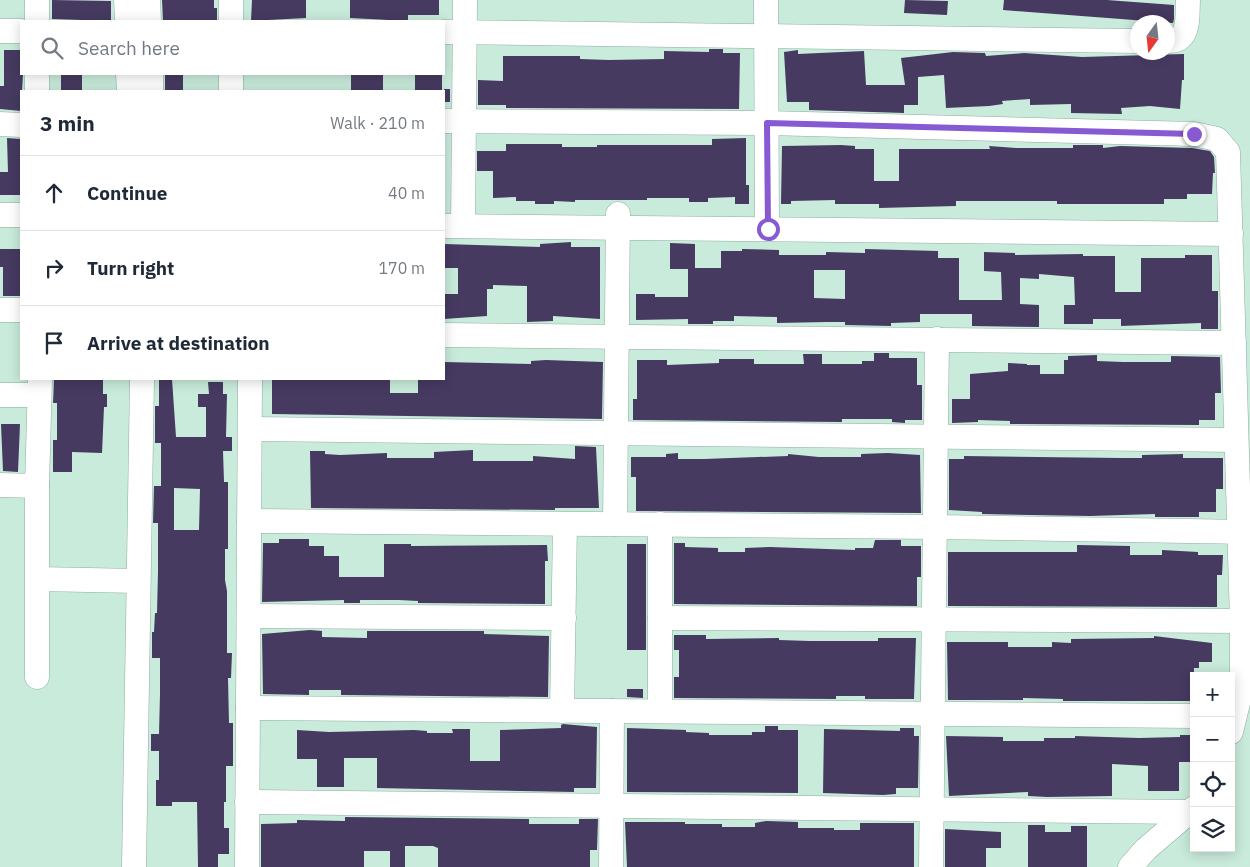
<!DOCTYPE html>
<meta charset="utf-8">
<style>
body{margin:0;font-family:"IBM Plex Sans",sans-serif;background:#f2f2f3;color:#1f2937}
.controls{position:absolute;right:15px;bottom:15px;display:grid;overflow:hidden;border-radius:0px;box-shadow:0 2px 12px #0003}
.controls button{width:45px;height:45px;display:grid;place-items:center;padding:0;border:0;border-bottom:1px solid #e0e1e3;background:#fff;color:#1f2937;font:25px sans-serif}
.compass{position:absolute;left:1130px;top:15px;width:45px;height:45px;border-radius:50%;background:#fff;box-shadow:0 2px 12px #0003;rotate:195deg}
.stop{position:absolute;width:15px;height:15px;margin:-11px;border:4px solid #8759d2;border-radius:50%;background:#fff}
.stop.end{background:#8759d2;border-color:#fff;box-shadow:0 1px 5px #0008}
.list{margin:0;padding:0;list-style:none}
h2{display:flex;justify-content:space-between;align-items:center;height:65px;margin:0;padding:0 20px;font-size:21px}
h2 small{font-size:16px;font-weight:400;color:#747a83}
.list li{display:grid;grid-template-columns:32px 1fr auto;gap:15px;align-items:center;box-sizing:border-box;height:75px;padding:0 20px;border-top:1px solid #e0e1e3}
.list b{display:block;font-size:19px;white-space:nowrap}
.list em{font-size:16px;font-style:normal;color:#747a83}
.icon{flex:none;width:28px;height:28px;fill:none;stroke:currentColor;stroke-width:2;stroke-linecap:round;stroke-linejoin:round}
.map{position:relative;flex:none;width:1250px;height:867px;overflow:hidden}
.search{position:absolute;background:#fff;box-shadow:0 2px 12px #0003;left:20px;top:20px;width:425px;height:55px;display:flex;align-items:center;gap:12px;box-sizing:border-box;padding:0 18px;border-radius:0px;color:#747a83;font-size:19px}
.panel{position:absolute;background:#fff;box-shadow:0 2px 12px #0003;left:20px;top:90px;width:425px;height:290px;border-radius:0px}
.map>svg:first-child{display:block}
</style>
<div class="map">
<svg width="1250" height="867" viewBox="0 0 1250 867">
<rect width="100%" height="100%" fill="#c9ebdb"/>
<g fill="#463a61" fill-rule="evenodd">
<polygon points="52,0 111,1 111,21 52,19"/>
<polygon points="162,0 214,0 214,8 217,8 217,21 163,21"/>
<polygon points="252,0 306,0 306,18 251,21"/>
<polygon points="350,0 439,0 439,15 408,15 408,21 350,18"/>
<polygon points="905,0 948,1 947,15 904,13"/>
<polygon points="1004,0 1107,0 1174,5 1174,19 1173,23 1003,10"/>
<polygon points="709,49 723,49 723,53 740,53 739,109 506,108 506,105 478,105 478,80 503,81 503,56 580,56 580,59 609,60 664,59 664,51 709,52"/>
<polygon points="4,50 21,50 21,74 23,74 21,111 0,109 0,86 4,86"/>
<polygon points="798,50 798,54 864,51 866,85 905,85 901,58 953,52 985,53 986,56 1024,53 1082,57 1184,54 1184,80 1182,80 1180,109 1150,106 1121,108 1122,114 1071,113 1071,104 1030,105 1030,99 1002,101 1003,104 989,106 946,108 944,75 918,77 918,105 904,105 904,113 809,110 809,102 787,102 784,52"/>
<rect x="61" y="74" width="21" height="17"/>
<rect x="165" y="74" width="18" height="17"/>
<rect x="351" y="74" width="32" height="17"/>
<rect x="415" y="74" width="27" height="17"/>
<rect x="444" y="89" width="6" height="13"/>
<polygon points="7,138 21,139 21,195 0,195 0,172 8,172"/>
<polygon points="746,138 746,185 749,185 749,204 735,204 735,197 708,198 708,202 689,202 689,198 647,198 647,200 575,200 575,202 554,201 554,204 535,204 535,201 516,201 516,197 493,198 493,171 477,171 477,151 506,151 506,144 562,144 562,147 597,147 597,145 712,145 712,139"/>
<polygon points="841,145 855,146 855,149 874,149 874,181 899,181 899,149 990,149 989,146 1016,148 1073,148 1073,145 1103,145 1103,148 1120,146 1192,148 1210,151 1214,157 1215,173 1213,173 1212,194 1187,194 1187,199 1164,199 1164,204 1057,204 1057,201 956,201 956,206 879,208 879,204 835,204 835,200 791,201 791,204 781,204 782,146"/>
<polygon points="571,242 571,247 600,247 600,319 553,316 553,321 527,322 527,286 493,285 493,289 487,289 487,316 444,319 444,294 458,294 458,268 444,268 444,244 540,247 540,244"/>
<path d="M670 243 695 244V268H721V251H742V249L779 250V255H826V252L865 253V249L938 251V258H959V300H1002L1001 272 984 271V252L1015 253V255L1083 254V256H1115V292H1141V258H1185V255H1212V291H1218V329H1201V323L1121 326V319H1093V324H1064V305H1075L1074 277 1039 274V279L1020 278V304L1039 305V327L972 326V314H920V322L891 323V326L845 325V322H827L777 323V317L734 316V321H713V324H688V319L636 320V294H655V297H688V269H670ZM814 270H845V299L814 298Z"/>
<polygon points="0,249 21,249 21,296 3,296 3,267 0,267"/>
<polygon points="874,353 889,353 889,358 917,358 917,385 922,385 922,420 905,420 905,423 892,422 892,419 842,419 842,422 633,420 633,399 637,399 637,360 667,360 667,365 719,363 719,359 754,359 754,364 804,364 803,354 822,354 822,364 862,364 862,361 874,361"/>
<polygon points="1097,355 1097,361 1123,362 1171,362 1171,356 1220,357 1221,393 1215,393 1215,420 1199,420 1199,425 1010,424 1010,421 978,420 978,422 952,423 952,399 970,399 970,374 1008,371 1008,363 1027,364 1027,365 1040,365 1040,374 1064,374 1064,360 1068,360 1068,356"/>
<polygon points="546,360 603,362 602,419 272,414 272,379 390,379 390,393 418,393 418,379 444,379 444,362 531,364 531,361"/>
<polygon points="54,379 103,379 103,394 107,394 107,407 104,407 102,453 72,452 72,472 53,472 53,440 57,440 57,403 53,403"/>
<path d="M159 379H172L176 437H206V407H198V394H209L208 382H223V394H227L226 437H232V451H223L224 482H228V549H225V580L227 591V653H232L231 678H228L229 723H233V766H226V802H224V828H229V854H218V867H198L197 802H172V806H156V780H159V751H151V734H159L160 694V658H152V632H154L155 613H157L158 572V523H153L154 486H161V443H155V406H159ZM174 488 200 489 199 530H174Z"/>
<polygon points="1,424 20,424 18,472 3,471"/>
<polygon points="575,446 596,447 599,508 555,508 555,510 311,508 310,451 325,451 325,454 340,455 387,453 387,458 434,458 434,452 473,450 473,461 533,461 533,456 575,459"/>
<polygon points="678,453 678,459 704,459 788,456 788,454 819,457 861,457 861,454 888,453 920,455 921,513 636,511 636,477 631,477 631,457 666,457 666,454"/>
<polygon points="1183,454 1183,458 1223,458 1223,489 1216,489 1216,512 1199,512 1199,517 1155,517 1155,514 1090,516 982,514 982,512 949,510 949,459 964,459 964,456 1122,458 1142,458 1142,455"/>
<polygon points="279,539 309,539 309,546 324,546 324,556 339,556 339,577 384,577 384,544 411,544 411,546 547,545 548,561 545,561 545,604 418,603 418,601 399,600 360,600 360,603 344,603 344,600 262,602 263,543 279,543"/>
<polygon points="875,540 901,540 901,546 921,546 921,577 917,577 917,606 674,604 674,543 685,543 685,547 718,548 718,552 745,552 745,548 770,547 855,550 855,548 873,548"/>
<rect x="627" y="544" width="19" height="106"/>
<polygon points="1077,545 1130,546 1130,555 1162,555 1162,550 1198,552 1198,555 1223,555 1222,575 1217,575 1217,607 948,606 948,552 1077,552"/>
<polygon points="310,630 322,631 322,637 367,638 367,631 484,631 484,634 549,636 548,697 341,695 341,690 309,690 309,695 263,694 262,634"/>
<polygon points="674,635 706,635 706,639 779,638 779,640 810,641 878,641 878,638 916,638 914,699 865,699 865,696 836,696 836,699 674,698 674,677 679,677 679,650 674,650"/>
<polygon points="1154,636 1212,643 1212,662 1199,662 1199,668 1194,668 1194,701 1063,701 1063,699 1023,698 1023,700 948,700 947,642 1008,642 1008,647 1052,647 1052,642 1071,643 1071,639 1154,638"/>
<polygon points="627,689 643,689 643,698 627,697"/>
<polygon points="563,724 597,727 596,788 574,788 574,792 377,788 377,758 344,758 344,787 317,787 317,759 297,759 297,730 329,732 414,730 427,731 427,733 453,733 452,729 470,729 470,761 500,761 500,730 561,728 561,725"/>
<polygon points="765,726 778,726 778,730 798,730 798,793 627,792 627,728 686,730 686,732 709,733 709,735 752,735 752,732 765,732"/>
<polygon points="900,728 914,728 914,736 919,736 918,788 896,788 896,794 883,795 823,793 824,729 900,731"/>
<polygon points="1180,735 1194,735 1194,762 1179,762 1179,791 1148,791 1148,766 1112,764 1112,796 1047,797 1028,796 1028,792 949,796 946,736 1003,737 1003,741 1044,741 1044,738 1075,738 1075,736 1139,738 1180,737"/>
<polygon points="345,817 529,819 529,824 579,824 579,819 598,819 597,850 590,850 590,867 438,867 438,848 433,846 405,846 405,867 390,867 390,851 364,851 364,867 261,867 261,824 297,823 297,820 345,821"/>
<polygon points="766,821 798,822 798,828 834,828 834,830 860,830 860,823 914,823 914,867 627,867 625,822 685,822 685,824 722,824 722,827 755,827 755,823"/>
<polygon points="1028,825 1045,825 1045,832 1071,832 1071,826 1087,826 1087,867 1028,867"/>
<polygon points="945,829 1001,832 1001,848 986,848 986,867 945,867"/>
</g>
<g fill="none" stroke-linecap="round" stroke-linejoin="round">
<defs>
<g id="minor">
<polyline points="126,0 127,21"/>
<polyline points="148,0 149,21"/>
<polyline points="766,0 767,229"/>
<polyline points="37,21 37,0"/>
<polyline points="231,21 231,0"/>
<polyline points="0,31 21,31"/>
<polyline points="444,32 1138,41"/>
<path d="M1168 41C1191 41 1187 16 1188 0"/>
<polyline points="37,74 37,91"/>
<polyline points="128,74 129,91"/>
<polyline points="151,74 151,91"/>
<polyline points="231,74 231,91"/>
<polyline points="444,121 767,123 1194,134 1217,139 1228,152 1242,621 1242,686 1231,732"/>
<polyline points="0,124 21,125"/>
<polyline points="0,215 21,215"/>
<polyline points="444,226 1231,234"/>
<polyline points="463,226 465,0"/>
<polyline points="0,310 21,310"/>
<polyline points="444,335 1234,343"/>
<polyline points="0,395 38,395"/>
<polyline points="250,429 1236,440"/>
<polyline points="0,485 37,486 40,379"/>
<polyline points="37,486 37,677"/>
<polyline points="249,521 935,527 1250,532"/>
<polyline points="615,524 618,214"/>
<polyline points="38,579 138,581"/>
<polyline points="249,616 564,618"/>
<polyline points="660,618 1242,621"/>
<polyline points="248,708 1194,716"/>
<polyline points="562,711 565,524"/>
<polyline points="660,711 660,524"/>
<polyline points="247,802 1190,812"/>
<polyline points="134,867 142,379"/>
<polyline points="247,867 250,379"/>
<polyline points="611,867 612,711"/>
<polyline points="931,867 937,339"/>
<polyline points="1130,867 1146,849 1194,808"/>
</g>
</defs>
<use href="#minor" stroke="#8eae9f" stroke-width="25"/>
<use href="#minor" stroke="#fff" stroke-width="24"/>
</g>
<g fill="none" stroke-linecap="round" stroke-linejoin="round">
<polyline stroke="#8759d2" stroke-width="6" points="768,229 767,123 1194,134"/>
</g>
</svg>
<div class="controls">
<button>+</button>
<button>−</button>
<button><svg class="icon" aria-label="locate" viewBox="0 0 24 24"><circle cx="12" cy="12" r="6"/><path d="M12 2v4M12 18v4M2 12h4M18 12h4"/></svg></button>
<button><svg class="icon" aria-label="layers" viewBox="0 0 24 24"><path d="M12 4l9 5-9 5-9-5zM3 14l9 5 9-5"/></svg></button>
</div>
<svg class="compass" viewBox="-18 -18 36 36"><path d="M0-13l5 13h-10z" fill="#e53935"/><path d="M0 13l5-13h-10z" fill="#747a83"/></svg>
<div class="stop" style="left:768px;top:229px"></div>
<div class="stop end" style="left:1194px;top:134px"></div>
<div class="search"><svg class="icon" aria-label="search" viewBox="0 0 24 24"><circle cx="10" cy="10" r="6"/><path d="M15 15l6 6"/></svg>Search here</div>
<section class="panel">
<h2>3 min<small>Walk · 210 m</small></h2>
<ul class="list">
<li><svg class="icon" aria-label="ahead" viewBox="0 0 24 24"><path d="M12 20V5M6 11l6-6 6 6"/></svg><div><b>Continue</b></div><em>40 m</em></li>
<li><svg class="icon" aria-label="right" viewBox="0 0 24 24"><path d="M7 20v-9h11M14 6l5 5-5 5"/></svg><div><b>Turn right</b></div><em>170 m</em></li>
<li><svg class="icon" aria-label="arrive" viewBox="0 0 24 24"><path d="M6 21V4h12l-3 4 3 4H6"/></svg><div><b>Arrive at destination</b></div></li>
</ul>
</section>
</div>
